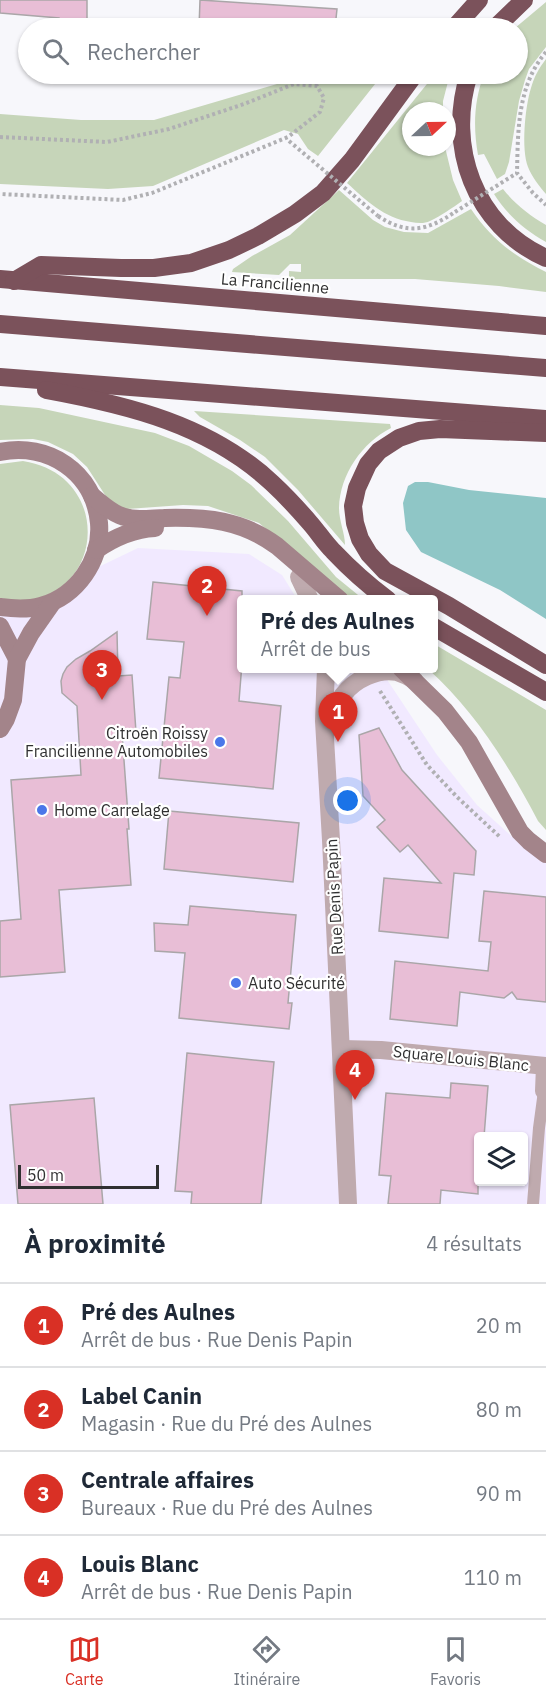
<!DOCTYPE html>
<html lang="fr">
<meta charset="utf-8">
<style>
body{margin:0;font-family:"IBM Plex Sans",sans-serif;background:#f2f2f3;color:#1f2937}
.controls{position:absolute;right:18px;bottom:18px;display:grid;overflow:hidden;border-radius:6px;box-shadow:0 2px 4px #0004}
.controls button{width:54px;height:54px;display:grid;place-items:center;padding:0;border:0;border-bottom:2px solid #e0e1e3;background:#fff;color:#1f2937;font:30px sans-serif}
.compass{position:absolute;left:402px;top:102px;width:54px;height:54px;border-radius:50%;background:#fff;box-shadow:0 2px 4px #0004;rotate:68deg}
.scale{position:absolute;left:18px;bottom:15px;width:141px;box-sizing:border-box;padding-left:6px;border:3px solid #303031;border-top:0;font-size:16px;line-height:21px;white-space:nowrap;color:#303031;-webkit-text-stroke:4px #fff;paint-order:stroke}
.you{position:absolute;left:348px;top:801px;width:21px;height:21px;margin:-15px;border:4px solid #fff;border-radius:50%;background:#1a73e8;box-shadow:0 0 0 9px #1a73e833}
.badge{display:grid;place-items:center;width:39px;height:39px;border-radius:50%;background:#d93025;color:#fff;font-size:20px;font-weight:700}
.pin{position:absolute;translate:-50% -50px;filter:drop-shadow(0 2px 3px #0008)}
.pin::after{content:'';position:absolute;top:32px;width:21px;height:18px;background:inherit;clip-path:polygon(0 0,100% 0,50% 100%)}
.popup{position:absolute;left:237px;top:595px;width:201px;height:78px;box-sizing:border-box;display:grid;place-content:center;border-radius:6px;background:#fff;filter:drop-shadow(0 2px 4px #0005);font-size:20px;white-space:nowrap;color:#747a83}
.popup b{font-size:22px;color:#1f2937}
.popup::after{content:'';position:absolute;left:50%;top:100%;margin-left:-12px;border:12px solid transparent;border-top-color:#fff}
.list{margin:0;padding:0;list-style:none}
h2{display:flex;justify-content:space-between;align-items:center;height:78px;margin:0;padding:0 24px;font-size:26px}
h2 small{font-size:20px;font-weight:400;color:#747a83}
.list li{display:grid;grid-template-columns:39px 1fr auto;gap:18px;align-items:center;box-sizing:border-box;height:84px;padding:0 24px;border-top:2px solid #e0e1e3}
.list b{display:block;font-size:22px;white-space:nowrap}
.list p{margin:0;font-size:20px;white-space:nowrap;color:#747a83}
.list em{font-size:20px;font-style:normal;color:#747a83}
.icon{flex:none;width:33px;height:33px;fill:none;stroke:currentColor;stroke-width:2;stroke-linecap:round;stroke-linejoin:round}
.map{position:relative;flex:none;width:546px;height:1204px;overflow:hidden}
.search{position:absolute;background:#fff;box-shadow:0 2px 4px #0004;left:18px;right:18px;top:18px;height:66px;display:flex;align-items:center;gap:15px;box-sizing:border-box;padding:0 21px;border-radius:33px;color:#747a83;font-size:22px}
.sheet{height:414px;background:#fff}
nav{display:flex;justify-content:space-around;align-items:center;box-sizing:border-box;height:84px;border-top:2px solid #e0e1e3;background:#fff;font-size:16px;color:#747a83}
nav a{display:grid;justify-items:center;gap:3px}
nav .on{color:#d93025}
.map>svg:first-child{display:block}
</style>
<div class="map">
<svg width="546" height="1204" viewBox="0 0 546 1204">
<rect width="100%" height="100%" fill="#f7f7fb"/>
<path fill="#f1e9ff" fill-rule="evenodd" d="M138 548 249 554 282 575 297 599 242 600V668L380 669 437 755 477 805 529 852 546 861V1204H0V607L86 573ZM478 1136H524V1182H478Z"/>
<g fill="#c6d5b9">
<path d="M546 2V47L529 69 525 80 519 101 509 162 505 174 497 179 484 154 478 155C473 127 474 101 484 74H518V28H515Z"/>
<path d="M546 59V194C539 186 532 177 528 167 521 149 525 107 531 88 534 77 539 68 546 59Z"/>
<polygon points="311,74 383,74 318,156 308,149 298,134 284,130 153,186 108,189 0,184 0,114 81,120 154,120"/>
<path d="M435 74H450L443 101V111H411V147H445L453 180 462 201C452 208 441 216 430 221 424 224 417 223 411 222 384 218 367 201 347 183Z"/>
<path d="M503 189C515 204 529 215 546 225V242C525 230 507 215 494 194Z"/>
<path d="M339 190 373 220 385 227 404 232 428 233 471 209C491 239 514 256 546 272V292L499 286 415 279H291L289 278V271L301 272V264H290L279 275 232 272 233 269 252 256 290 235Z"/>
<polygon points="0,405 39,408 155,433 189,446 232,471 251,485 288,521 336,577 363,599 350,599 259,523 208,506 183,505 127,509 115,507 107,498 87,467 73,454 48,442 33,439 0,440"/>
<path d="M194 411 390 424 391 428C362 443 340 474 339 508 339 521 345 533 345 545L298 490 265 457 240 440 200 417Z"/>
<path d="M23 461C114 475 106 599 18 601 13 601 6 599 0 598V464Z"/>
<path d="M434 644 546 710V830L538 821C509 766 475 711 428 669L434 668Z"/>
</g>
<polygon fill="#8fc6c6" points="415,482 428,482 469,490 546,498 546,619 500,590 421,552 406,530 403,503 408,486"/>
<g fill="#e8bed6" stroke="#aaa6a8" stroke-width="1.5">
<polygon points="0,0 87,0 87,22 79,22 79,28 60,28 59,18 0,13"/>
<polygon points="200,0 337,9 335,28 199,28"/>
<polygon points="153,582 242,591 242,663 239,701 281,706 273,789 159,778 169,677 180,678 184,642 147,639"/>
<polygon points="117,632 118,676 132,675 136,732 122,733 129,829 127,829 131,885 59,890 65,972 0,977 0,921 21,919 11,780 81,775 77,706 62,693 61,681 63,674 67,667 76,659 90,651"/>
<polygon points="379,728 402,770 476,851 474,875 454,873 448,938 379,931 384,878 441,883 408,845 400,852 377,827 385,820 363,796 359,735"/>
<polygon points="169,811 299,823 293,882 164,869"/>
<polygon points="484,891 546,897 546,1002 517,999 512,992 504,998 460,992 457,1026 390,1019 395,961 488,971 491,942 479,941"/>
<polygon points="190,906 296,915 288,1003 292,1003 289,1029 179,1018 185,953 155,951 154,923 188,925"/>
<polygon points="187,1053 274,1062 261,1204 191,1204 192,1192 175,1191"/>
<polygon points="451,1083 488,1086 484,1137 478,1137 478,1194 441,1190 440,1204 388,1204 391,1176 379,1175 386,1093 450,1098"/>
<polygon points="94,1098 103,1204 18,1204 10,1105"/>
</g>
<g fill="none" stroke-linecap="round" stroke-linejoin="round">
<g stroke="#b0b0b3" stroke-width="4" stroke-dasharray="3 3" stroke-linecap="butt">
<path d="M546 52C517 86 518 131 517 173L533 193 546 205"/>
<polyline points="0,137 107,142 169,129 244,104 294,84 317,86 324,98 320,112 288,137 152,193 123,200 0,194"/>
<path d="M378 216C407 235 427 231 455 212"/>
<polyline points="380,691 427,765 457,797 500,837"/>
</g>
<polyline stroke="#bfaaae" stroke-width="12" points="533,1204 539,1128 544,1091"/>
<g stroke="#bfaaae" stroke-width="18">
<polyline points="299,577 310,600"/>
<polyline points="326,668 324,721 331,840 348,1204"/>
<path d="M327 730C332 719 336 705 343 695 354 680 378 668 397 672 403 674 409 677 414 680"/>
<polyline points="342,1049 381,1050 546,1066"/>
<polyline points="544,1091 545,1066"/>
</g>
<g stroke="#a3848a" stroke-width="18">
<path d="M0 452C48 442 94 472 99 523 102 560 77 596 41 606 27 610 14 609 0 607"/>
<path d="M92 496C100 502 109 511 119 515 133 521 150 519 165 518 207 517 242 520 277 546L340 600"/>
<path d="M96 550C115 537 133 529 155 528"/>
<polyline points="0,626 17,659"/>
<polyline points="401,668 445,711 469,742 520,832 529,841 546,854"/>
<polyline points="0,729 6,719 13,700 17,659 31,633 52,603"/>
</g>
<g stroke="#7b525b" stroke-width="18">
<polyline points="454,28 479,0"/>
<polyline points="495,28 524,0"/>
<path d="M469 74C446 146 474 226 546 258"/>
<polyline points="0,279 546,326"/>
<polyline points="14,281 41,265 121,268 154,268 191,263 229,250 258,236 295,214 323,193 352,160 415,74"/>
<polyline points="0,324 546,368"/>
<polyline points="0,377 546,419"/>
<path d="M46 390C128 405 210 425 272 483 285 495 298 509 310 523 318 532 324 542 333 551 350 569 368 585 388 600"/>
<polyline points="546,433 440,429 419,431 399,438 379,451 368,464 357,488 353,506 355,523 360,539 369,554 385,571 449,606 546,665"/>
<polyline points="434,627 546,692"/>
</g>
<g stroke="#b0b0b3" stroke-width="4" stroke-dasharray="3 3" stroke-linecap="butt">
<polyline points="289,141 378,216"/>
<polyline points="455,212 517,173"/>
</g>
</g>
<g fill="#4a77e9" stroke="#fff" stroke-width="2">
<circle cx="220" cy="742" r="6"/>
<circle cx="42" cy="810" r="6"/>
<circle cx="236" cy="983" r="6"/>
</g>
<g text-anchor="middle" stroke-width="4.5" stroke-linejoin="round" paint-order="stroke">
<g font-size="16" fill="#303031" stroke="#fff">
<text transform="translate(275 283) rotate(5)" y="6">La Francilienne</text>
<text transform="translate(334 897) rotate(-93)" y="6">Rue Denis Papin</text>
<text transform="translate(461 1058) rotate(6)" y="6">Square Louis Blanc</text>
</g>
<g font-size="16" fill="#303031" stroke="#fff" text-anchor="start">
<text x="208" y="739" text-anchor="end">Citroën Roissy<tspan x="208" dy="18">Francilienne Automobiles</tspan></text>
<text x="54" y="816">Home Carrelage</text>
<text x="248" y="989">Auto Sécurité</text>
</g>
</g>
</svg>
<div class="controls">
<button><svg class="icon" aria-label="layers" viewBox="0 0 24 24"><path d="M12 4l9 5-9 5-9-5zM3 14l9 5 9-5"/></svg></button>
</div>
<svg class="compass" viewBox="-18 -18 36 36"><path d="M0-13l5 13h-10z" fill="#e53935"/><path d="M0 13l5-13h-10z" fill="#747a83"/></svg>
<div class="scale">50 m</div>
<div class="you"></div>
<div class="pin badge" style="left:338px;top:742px">1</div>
<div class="popup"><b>Pré des Aulnes</b>Arrêt de bus</div>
<div class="pin badge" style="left:207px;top:616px">2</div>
<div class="pin badge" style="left:102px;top:700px">3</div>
<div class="pin badge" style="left:355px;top:1100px">4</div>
<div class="search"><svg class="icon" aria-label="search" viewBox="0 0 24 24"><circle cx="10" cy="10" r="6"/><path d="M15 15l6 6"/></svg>Rechercher</div>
</div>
<section class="sheet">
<h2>À proximité<small>4 résultats</small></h2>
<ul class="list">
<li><span class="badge">1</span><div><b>Pré des Aulnes</b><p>Arrêt de bus · Rue Denis Papin</p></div><em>20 m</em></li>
<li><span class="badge">2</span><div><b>Label Canin</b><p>Magasin · Rue du Pré des Aulnes</p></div><em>80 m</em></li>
<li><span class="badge">3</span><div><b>Centrale affaires</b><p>Bureaux · Rue du Pré des Aulnes</p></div><em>90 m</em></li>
<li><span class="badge">4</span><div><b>Louis Blanc</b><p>Arrêt de bus · Rue Denis Papin</p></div><em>110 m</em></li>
</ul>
</section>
<nav>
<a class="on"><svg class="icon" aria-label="map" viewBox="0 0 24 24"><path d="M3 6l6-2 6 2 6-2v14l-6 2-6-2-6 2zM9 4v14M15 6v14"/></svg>Carte</a>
<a><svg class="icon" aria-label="directions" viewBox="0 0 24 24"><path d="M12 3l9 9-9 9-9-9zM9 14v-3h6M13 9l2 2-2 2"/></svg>Itinéraire</a>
<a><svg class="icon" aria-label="saved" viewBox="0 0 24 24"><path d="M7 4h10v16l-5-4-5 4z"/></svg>Favoris</a>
</nav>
